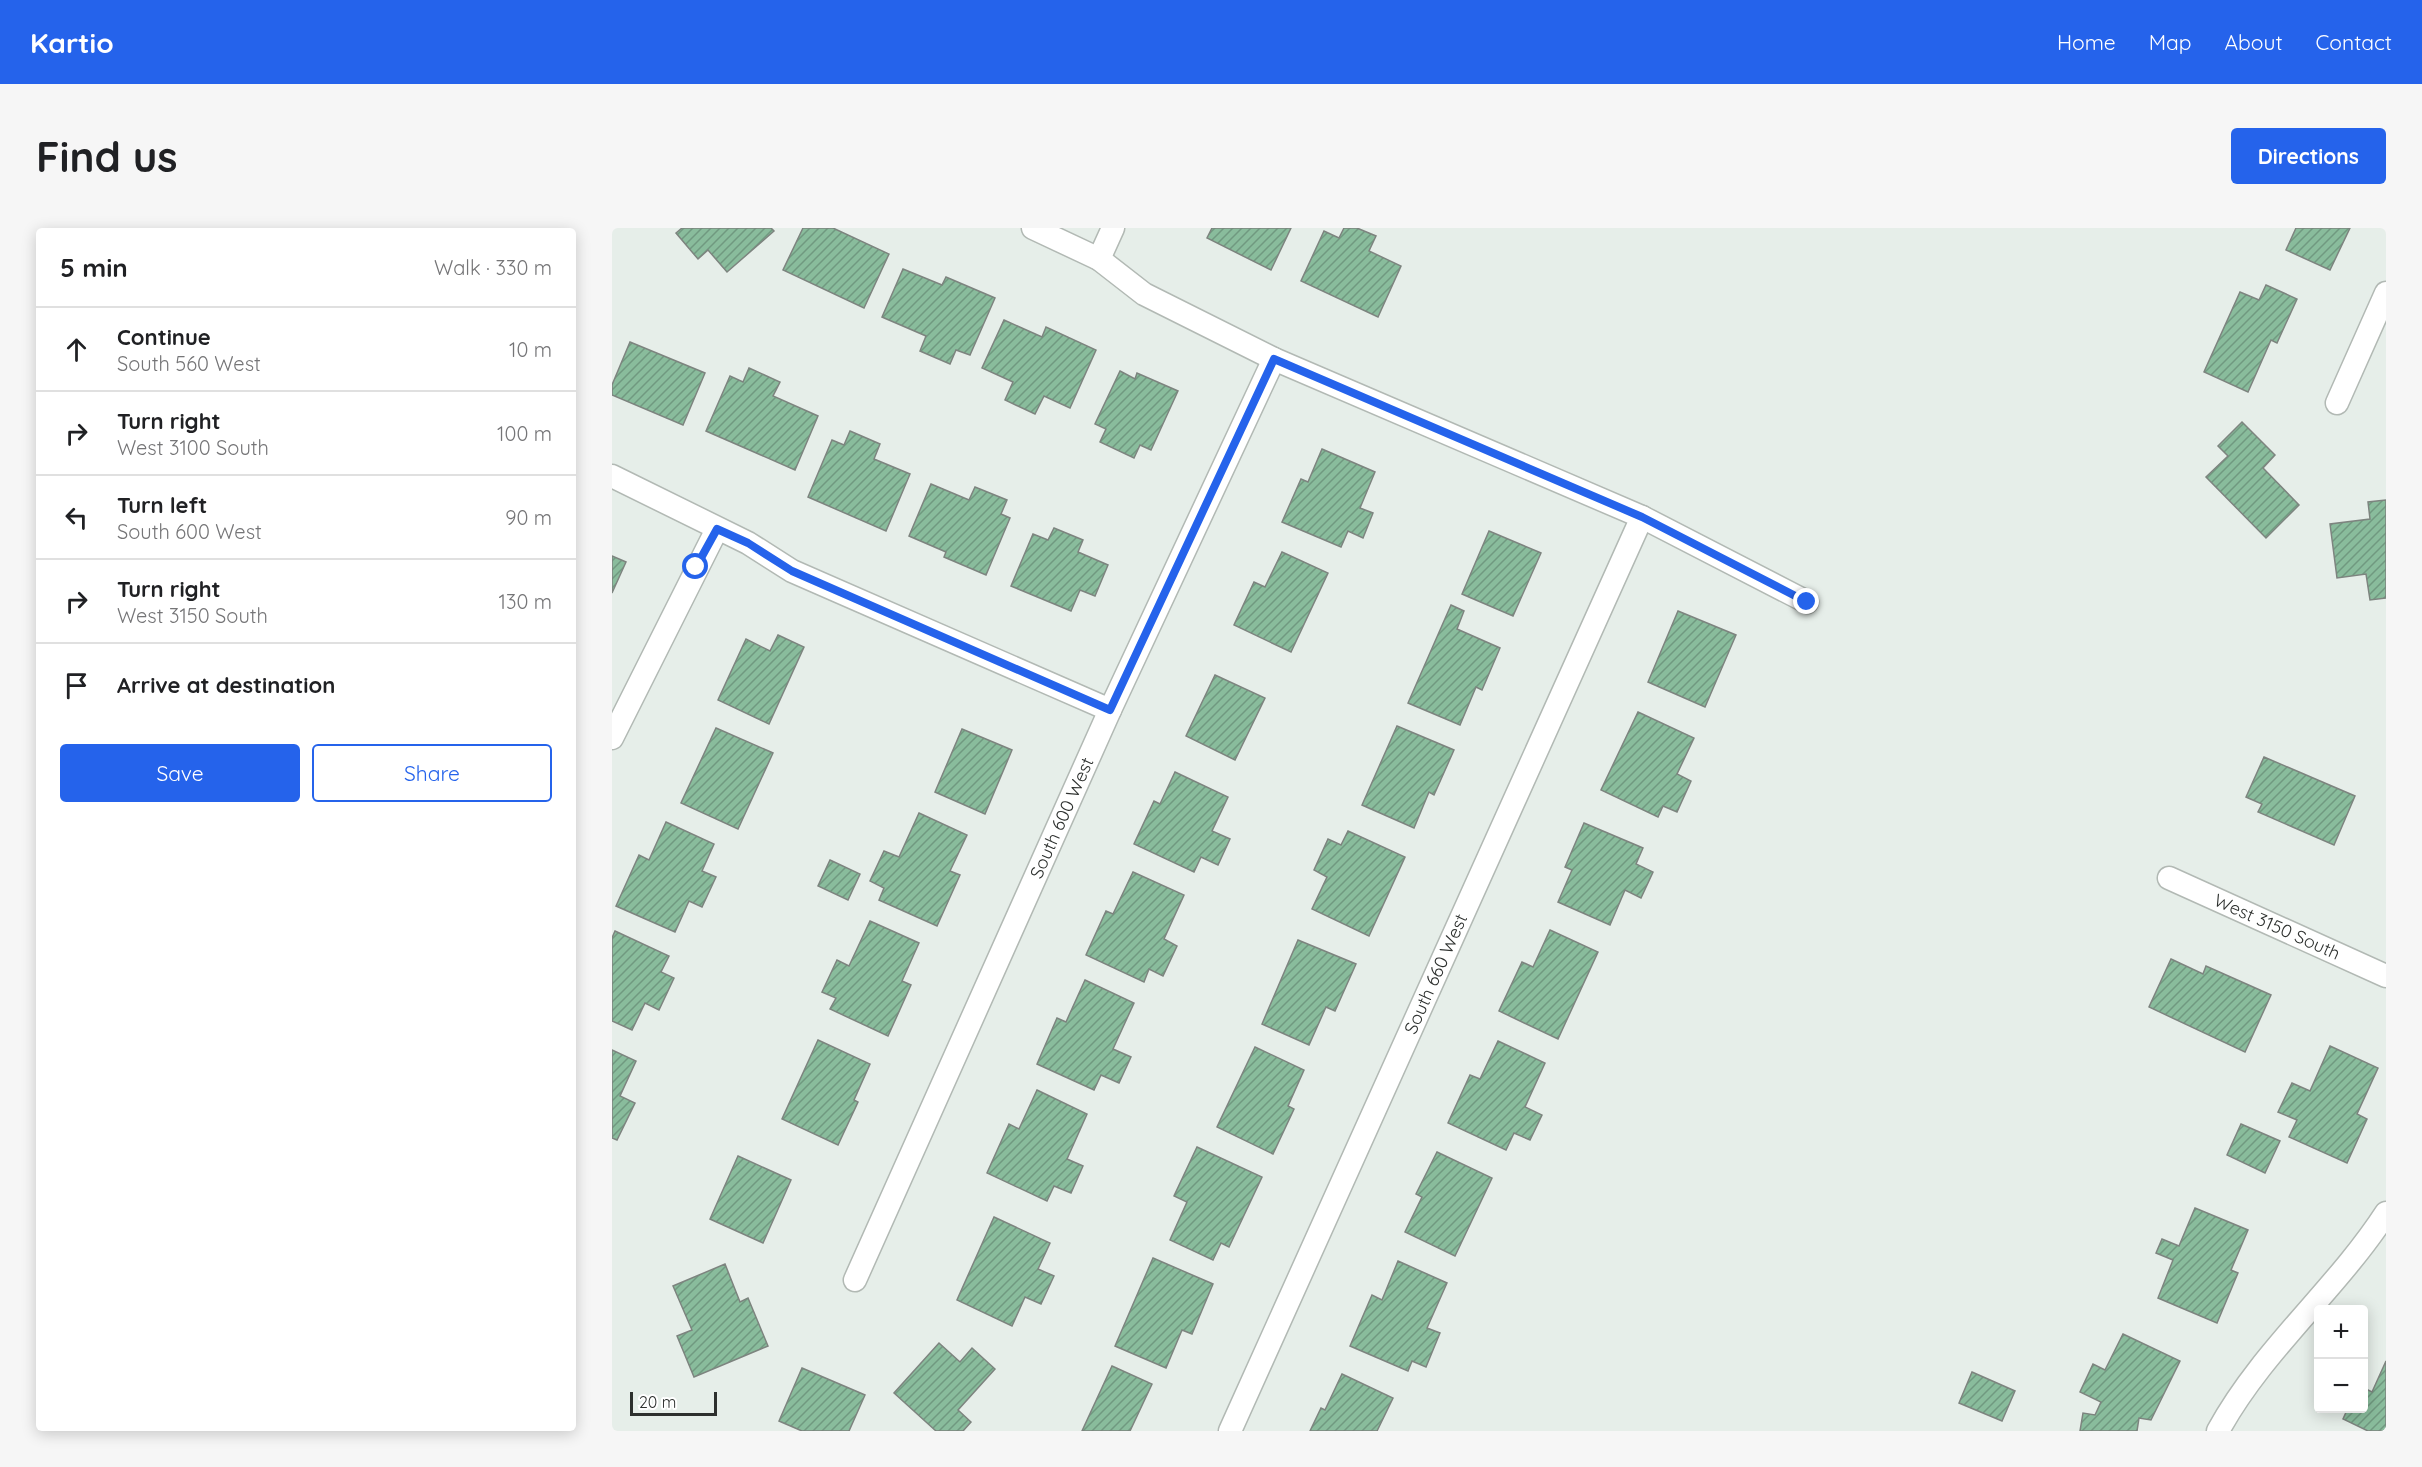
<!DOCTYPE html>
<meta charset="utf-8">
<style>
body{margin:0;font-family:Quicksand,sans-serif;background:#f6f6f6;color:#202124}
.controls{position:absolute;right:18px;bottom:18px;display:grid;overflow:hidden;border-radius:6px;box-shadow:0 3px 15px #0003}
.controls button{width:54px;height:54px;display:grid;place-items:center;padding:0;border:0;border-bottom:2px solid #e0e0e0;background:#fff;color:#202124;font:30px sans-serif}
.scale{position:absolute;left:18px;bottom:15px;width:87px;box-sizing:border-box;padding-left:6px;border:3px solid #2d302e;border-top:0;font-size:16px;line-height:21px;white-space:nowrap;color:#2d302e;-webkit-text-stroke:4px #fff;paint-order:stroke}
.stop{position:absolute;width:18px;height:18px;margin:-14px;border:4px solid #2563eb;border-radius:50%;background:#fff}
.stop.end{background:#2563eb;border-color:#fff;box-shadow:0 2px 6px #0008}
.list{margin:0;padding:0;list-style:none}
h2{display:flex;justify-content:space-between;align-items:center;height:78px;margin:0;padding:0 24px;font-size:26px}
h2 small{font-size:20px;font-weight:400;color:#757577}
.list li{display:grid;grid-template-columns:39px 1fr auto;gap:18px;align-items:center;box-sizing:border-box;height:84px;padding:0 24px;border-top:2px solid #e0e0e0}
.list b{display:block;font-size:22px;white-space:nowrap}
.list p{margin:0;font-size:20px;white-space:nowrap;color:#757577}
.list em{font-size:20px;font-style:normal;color:#757577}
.actions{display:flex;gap:12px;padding:18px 24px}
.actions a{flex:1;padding:14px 0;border:2px solid #2563eb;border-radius:6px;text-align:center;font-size:21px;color:#2563eb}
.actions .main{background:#2563eb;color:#fff}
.icon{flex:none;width:33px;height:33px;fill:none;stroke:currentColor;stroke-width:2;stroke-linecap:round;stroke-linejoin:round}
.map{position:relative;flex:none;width:1774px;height:1203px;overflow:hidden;border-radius:6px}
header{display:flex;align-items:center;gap:36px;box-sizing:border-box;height:84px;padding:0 30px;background:#2563eb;color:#fff}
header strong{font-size:28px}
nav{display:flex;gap:33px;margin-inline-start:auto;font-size:21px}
.intro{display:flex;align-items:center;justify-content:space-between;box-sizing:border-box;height:144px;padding:0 36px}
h1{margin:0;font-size:42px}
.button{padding:15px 27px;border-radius:6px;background:#2563eb;color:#fff;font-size:21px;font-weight:700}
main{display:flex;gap:36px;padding:0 36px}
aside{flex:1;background:#fff;border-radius:6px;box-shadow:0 3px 15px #0003}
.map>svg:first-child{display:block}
</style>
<header>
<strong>Kartio</strong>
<nav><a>Home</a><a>Map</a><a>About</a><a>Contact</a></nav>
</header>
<div class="intro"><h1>Find us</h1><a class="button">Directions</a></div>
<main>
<aside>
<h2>5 min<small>Walk · 330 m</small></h2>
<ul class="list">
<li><svg class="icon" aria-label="ahead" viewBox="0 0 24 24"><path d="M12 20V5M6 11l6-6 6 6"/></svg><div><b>Continue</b><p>South 560 West</p></div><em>10 m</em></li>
<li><svg class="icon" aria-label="right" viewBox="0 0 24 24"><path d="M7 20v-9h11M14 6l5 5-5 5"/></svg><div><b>Turn right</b><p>West 3100 South</p></div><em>100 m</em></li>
<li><svg class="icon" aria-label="left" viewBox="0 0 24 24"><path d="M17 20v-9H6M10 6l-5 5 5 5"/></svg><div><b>Turn left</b><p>South 600 West</p></div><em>90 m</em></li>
<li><svg class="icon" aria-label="right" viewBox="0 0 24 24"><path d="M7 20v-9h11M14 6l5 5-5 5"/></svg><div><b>Turn right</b><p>West 3150 South</p></div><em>130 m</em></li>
<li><svg class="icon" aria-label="arrive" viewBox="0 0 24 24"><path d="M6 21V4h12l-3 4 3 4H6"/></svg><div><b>Arrive at destination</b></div></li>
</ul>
<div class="actions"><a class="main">Save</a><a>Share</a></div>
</aside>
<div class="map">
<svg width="1774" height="1203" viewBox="0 0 1774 1203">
<defs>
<pattern id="building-hatch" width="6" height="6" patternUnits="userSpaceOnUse" patternTransform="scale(1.5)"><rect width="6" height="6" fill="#89bc9c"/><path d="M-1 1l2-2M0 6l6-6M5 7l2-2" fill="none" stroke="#709980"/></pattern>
</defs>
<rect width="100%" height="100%" fill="#e6eee9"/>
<g fill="url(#building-hatch)" stroke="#7d847f" stroke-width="1.5">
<polygon points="70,0 159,0 162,3 115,44 96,22 86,31 64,5"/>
<polygon points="191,0 221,0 277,26 252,80 171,42"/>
<polygon points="600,0 679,0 659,42 595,10"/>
<polygon points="732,0 745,0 764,8 757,23 789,38 766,89 689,53 712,3 727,10"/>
<polygon points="1684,0 1738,0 1718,42 1674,22"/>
<polygon points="291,41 330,57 334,49 383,70 358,127 344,122 338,136 308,123 314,108 270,89"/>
<polygon points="1654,57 1685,71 1665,115 1659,112 1636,164 1592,144 1628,64 1647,72"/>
<polygon points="392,92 430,109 434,99 484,122 458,180 432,168 423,186 393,172 401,154 370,140"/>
<polygon points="18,114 93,145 71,197 0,167 0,157"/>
<polygon points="137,140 168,154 161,168 206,188 183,242 94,203 118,148 131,154"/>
<polygon points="508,143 523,151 525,145 566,163 539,222 528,217 522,230 488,214 494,201 483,196"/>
<polygon points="1630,194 1663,227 1651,240 1687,277 1654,310 1594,249 1616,228 1606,218"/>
<polygon points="238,203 268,216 262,231 298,246 274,303 196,269 220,212 232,217"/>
<polygon points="710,221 763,244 748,280 761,285 751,310 736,303 729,319 670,294 689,251 696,254"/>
<polygon points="319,256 357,272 363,259 395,272 389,286 398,290 374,347 332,329 334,324 297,308"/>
<polygon points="1774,272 1774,370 1758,372 1754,346 1725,350 1718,296 1758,291 1756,274"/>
<polygon points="442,300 471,312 466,324 496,337 483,368 468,362 459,383 399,358 421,306 436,312"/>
<polygon points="877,303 929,325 901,388 850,366"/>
<polygon points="670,324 716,345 679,424 622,397 642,354 653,359"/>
<polygon points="0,328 14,334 0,365"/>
<polygon points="839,377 852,383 845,401 888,420 870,462 864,459 848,497 796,475"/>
<polygon points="1066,383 1124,407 1093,479 1036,454"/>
<polygon points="166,407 192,419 157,496 106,472 134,411 158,423"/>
<polygon points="603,447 653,470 623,532 574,508"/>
<polygon points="1026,484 1082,510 1065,546 1079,553 1065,584 1051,578 1046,589 989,562"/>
<polygon points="785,498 842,522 822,567 817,564 802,600 750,577"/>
<polygon points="104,500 161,525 126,601 69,575"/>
<polygon points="350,501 400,522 373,586 323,564"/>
<polygon points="1652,529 1743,568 1722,617 1646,584 1650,576 1634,569"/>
<polygon points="563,544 616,569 600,603 618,611 606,637 589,629 582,644 522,616 542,573 548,576"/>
<polygon points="307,585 355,607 338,643 348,647 325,698 267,672 272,660 258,653 272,623 287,629"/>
<polygon points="54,594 102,616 90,643 104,649 90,679 77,673 63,704 4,678 27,627 37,632"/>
<polygon points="972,595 1031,620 1024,636 1041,644 1029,670 1013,662 998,697 946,674 960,642 953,639"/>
<polygon points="736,603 793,629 757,708 700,681 715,649 702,642 716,611 729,617"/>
<polygon points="218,632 248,646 236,672 206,658"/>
<polygon points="521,644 572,667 552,711 565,718 551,748 537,741 532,754 474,727 494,683 501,686"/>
<polygon points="258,693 307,715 290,753 299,757 276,808 218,781 224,770 210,764 225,732 237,738"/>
<polygon points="938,702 986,724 946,811 887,783 910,734 921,739"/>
<polygon points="3,703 57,728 49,744 62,750 47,782 33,775 20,802 0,793 0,710"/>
<polygon points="686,712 744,736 723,783 714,779 697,817 650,796"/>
<polygon points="1559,731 1591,746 1594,738 1659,767 1633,824 1537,779"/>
<polygon points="473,752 522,775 501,821 519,829 507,855 489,847 482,862 425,836 445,790 454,794"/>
<polygon points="206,812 258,836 242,872 246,874 226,917 170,891"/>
<polygon points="886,813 933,835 913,879 930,887 918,912 902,905 894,922 836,895 858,847 868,851"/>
<polygon points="1718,818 1766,840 1745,886 1755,891 1735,935 1677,909 1685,892 1666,884 1680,855 1698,863"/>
<polygon points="643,819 692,842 676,878 682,881 661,926 605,899"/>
<polygon points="0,822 24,833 8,868 23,875 5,912 0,910"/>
<polygon points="425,862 475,886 455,931 471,938 459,965 442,958 435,973 375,945 397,896 407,901"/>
<polygon points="1629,896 1668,913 1653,945 1615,927"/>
<polygon points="585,919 650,949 617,1019 609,1015 601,1032 558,1012 575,974 562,968"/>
<polygon points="825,924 880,950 843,1028 793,1004 810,969 804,966"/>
<polygon points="126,928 179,952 151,1015 98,991"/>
<polygon points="1583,980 1636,1002 1619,1042 1626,1045 1605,1095 1546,1070 1561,1032 1544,1025 1550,1011 1567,1018"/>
<polygon points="382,989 438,1015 426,1041 442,1048 429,1076 413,1069 400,1098 345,1072"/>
<polygon points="541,1030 601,1056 580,1106 570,1102 554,1140 503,1118"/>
<polygon points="786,1033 835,1055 815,1100 828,1105 814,1139 800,1133 796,1143 738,1118 760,1067 770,1072"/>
<polygon points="113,1036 128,1074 136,1070 156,1118 82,1149 65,1108 80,1102 61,1058"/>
<polygon points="1511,1106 1568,1133 1539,1192 1527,1190 1525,1203 1468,1203 1471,1185 1483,1187 1489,1174 1468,1164 1481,1136 1493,1142"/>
<polygon points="327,1115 348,1134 360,1120 383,1141 346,1182 359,1194 351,1203 324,1203 282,1165"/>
<polygon points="1774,1133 1774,1203 1756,1203 1731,1191 1736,1180 1752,1180 1752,1160 1760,1164"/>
<polygon points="500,1138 540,1156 518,1203 470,1203"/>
<polygon points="190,1140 253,1167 237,1203 190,1203 167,1193"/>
<polygon points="1360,1144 1403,1163 1390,1193 1347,1175"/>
<polygon points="730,1146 781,1170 765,1203 698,1203 709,1180 713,1182"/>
</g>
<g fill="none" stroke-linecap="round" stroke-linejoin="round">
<defs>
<g id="street">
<polyline points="421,0 487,31 532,66 662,131 1030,289 1195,374"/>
<polyline points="487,31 501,0"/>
<polyline points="1725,175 1774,65"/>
<polyline points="0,248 136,315 180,343 498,482"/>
<polyline points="0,510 105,301"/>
<polyline points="1557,650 1774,748"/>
<polyline points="243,1052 498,482 662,131"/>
<polyline points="618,1203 1030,289"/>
<path d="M1606 1203C1650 1122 1724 1062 1774 985"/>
</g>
</defs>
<use href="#street" stroke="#b2b9b4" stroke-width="25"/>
<use href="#street" stroke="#fff" stroke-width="22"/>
</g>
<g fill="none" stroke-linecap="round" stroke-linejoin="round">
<polyline stroke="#2563eb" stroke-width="8" points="84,339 105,301 136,315 180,343 498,482 662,131 1030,289 1195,374"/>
</g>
<g text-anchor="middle" stroke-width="4.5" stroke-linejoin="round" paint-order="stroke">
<g font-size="18" fill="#2d302e" stroke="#fff">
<text transform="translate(450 590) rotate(-66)" y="6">South 600 West</text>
<text transform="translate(1665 699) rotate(24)" y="6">West 3150 South</text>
<text transform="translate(824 746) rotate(-66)" y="6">South 660 West</text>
</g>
</g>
</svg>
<div class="controls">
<button>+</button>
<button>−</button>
</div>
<div class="scale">20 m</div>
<div class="stop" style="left:84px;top:339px"></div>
<div class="stop end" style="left:1195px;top:374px"></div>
</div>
</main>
